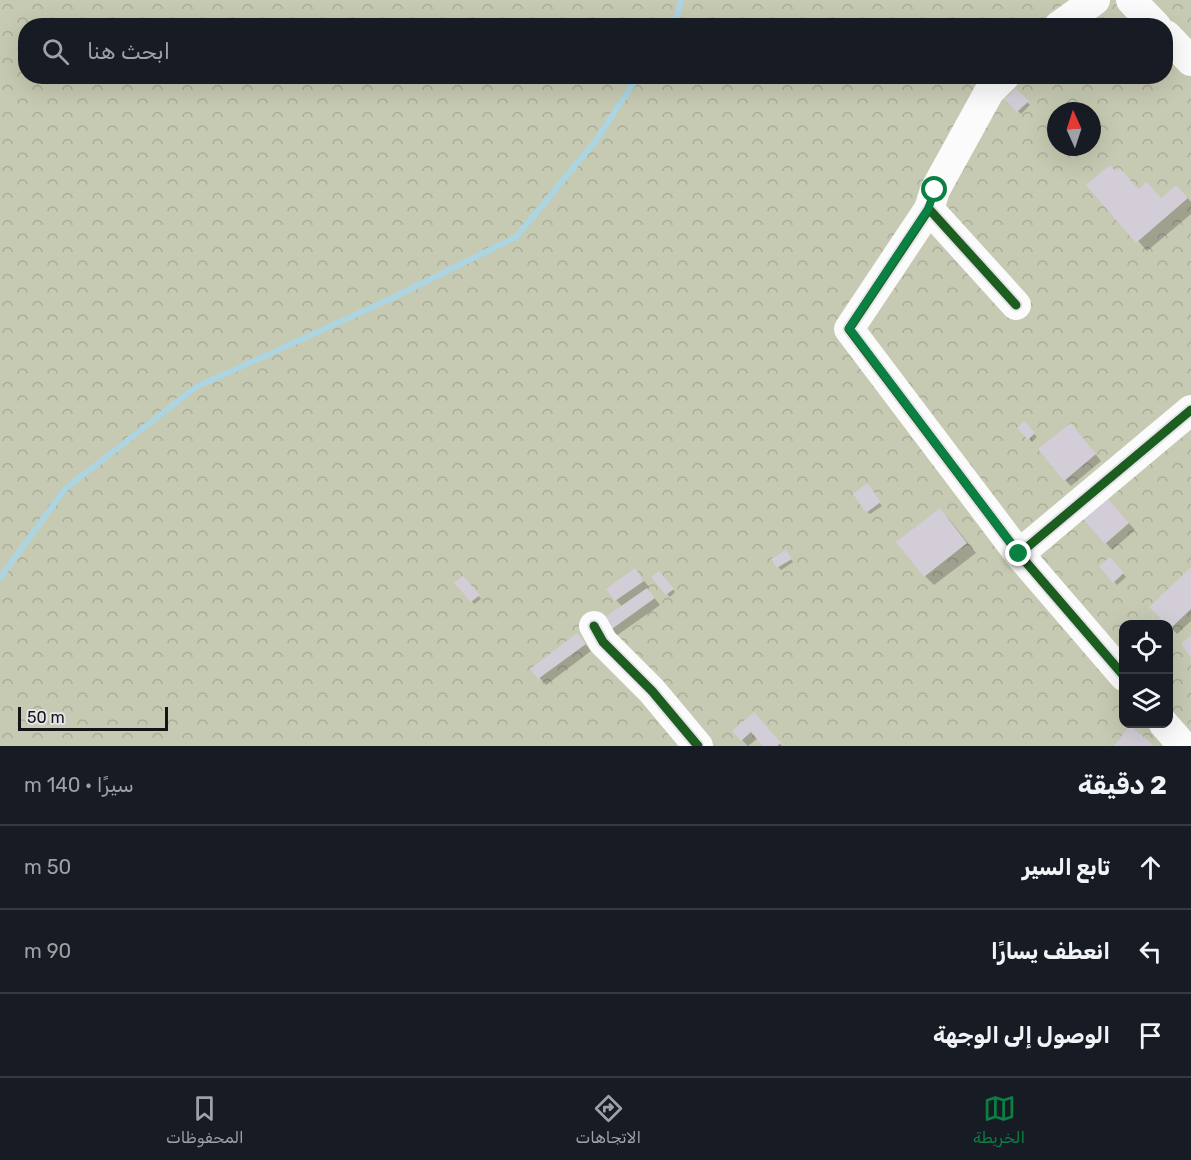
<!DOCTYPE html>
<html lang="ar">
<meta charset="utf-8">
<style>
body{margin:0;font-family:Rubik,"Noto Sans Arabic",sans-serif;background:#20242c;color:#f1f3f6;direction:rtl}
.controls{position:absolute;right:18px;bottom:18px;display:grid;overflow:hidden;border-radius:12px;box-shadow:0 6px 24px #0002}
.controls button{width:54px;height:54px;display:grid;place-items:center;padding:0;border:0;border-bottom:2px solid #363941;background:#171b24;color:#f1f3f6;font:30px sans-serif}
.compass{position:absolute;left:1047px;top:102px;width:54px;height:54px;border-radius:50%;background:#171b24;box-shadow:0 6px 24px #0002;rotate:357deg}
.scale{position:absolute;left:18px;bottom:15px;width:150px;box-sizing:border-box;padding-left:6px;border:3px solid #151416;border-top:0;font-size:16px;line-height:21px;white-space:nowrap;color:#151416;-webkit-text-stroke:4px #e5e2e8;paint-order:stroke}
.stop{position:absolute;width:18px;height:18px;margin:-14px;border:4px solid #0b8043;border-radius:50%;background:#fff}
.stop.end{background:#0b8043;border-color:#fff;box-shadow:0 2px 6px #0008}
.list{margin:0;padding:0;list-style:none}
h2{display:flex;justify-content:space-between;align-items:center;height:78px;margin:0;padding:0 24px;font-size:26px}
h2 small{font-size:20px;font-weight:400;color:#9ea1a6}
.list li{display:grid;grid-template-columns:39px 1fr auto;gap:18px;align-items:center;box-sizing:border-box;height:84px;padding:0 24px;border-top:2px solid #363941}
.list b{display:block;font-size:22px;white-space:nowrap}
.list em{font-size:20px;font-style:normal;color:#9ea1a6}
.icon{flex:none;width:33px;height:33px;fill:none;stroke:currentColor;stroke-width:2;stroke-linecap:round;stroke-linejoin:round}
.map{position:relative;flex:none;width:1191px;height:746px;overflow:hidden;direction:ltr}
.search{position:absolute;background:#171b24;box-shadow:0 6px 24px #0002;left:18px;right:18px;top:18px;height:66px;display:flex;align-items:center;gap:15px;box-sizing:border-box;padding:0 21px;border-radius:24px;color:#9ea1a6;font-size:22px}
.sheet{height:330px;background:#171b24}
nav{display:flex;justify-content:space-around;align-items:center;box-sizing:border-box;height:84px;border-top:2px solid #363941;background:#171b24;font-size:16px;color:#9ea1a6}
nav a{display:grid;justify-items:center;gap:3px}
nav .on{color:#0b8043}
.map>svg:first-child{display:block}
</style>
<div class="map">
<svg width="1191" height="746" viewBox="0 0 1191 746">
<defs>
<pattern id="forest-crowns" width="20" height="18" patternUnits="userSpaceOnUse" patternTransform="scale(1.5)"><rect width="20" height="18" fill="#c7cab2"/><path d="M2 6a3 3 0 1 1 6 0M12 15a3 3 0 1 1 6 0" fill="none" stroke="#aaad98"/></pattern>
</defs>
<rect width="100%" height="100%" fill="#e5e3e7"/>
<path fill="url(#forest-crowns)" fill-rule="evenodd" d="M0 0H1191V746H0ZM26 26H1166V76H26ZM1056 111H1092V147H1056ZM1124 624H1168V724H1124Z"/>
<g fill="#0003">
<polygon points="1016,91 1030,105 1021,114 1007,99"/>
<polygon points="1115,173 1139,191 1162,200 1186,196 1191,202 1191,214 1147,251 1089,185"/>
<polygon points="1024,423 1037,437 1032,442 1019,428"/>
<polygon points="1077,431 1101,461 1071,486 1065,480"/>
<polygon points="869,488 882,506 870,514 867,512"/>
<polygon points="1107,499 1135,530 1112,550 1079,512"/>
<polygon points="940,510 949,519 976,553 934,585 925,576"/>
<polygon points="788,554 793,562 781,570 778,567"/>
<polygon points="1110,559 1126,577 1117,585 1101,567"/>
<polygon points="1191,569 1191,621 1177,634 1151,607"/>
<polygon points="635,570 649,587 647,589 660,605 616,636 610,630 623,607 616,600"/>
<polygon points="662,575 675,592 670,597 667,594"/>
<polygon points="463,578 481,599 474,604 457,583"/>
<polygon points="583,641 591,651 546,685 532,669"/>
<polygon points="760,720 782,746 765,746 758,738 748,746 742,740"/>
</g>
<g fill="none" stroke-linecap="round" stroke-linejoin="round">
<g stroke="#acd4e1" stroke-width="6">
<polyline points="671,26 677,17 681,0"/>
<polyline points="0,578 65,489 196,387 388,300 516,237 597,139 638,76"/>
</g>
</g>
<g fill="#d2cdd7">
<polygon points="1016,89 1029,101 1017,112 1004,99"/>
<polygon points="1110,165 1115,171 1120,168 1138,189 1147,182 1161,198 1176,185 1188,198 1136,243 1086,185"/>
<polygon points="1024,421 1035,433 1028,440 1017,428"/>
<polygon points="1071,423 1096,454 1064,481 1038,449"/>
<polygon points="867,483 881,502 866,513 853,494"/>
<polygon points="1101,491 1129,523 1105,544 1077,512"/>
<polygon points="940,508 967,543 924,577 896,542"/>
<polygon points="786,550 792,559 777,568 771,559"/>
<polygon points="1110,557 1124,573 1113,583 1099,566"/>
<polygon points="1191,567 1191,609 1170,629 1168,624 1166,624 1149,607"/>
<polygon points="635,568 644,581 615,601 606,589"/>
<polygon points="659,571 674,589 666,595 651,577"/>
<polygon points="463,576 480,595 471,602 454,583"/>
<polygon points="647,588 655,598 609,631 601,620"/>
<polygon points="577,633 586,644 538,679 530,669"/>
<polygon points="1191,636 1191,658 1181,643"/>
<polygon points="754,712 781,743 777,746 763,746 751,732 741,741 732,731"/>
<polygon points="1130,725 1154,746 1114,746"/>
</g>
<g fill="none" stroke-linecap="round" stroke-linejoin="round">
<g stroke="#fbfbfb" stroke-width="30">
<polyline points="1131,0 1156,26"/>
<polyline points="1059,26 1095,0"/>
<polyline points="1166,35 1191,61"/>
<polyline points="929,209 935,190 989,92 1005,76"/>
<polyline points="1016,305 929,209 849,329 1019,554 1124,676"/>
<polyline points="1019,554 1191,410"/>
<polyline points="594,626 603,642 652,691 698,746"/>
<polyline points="1164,724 1183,746"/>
</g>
<defs>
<g id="cycleway">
<polyline points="1016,305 929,209 849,329 1019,554 1124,676"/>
<polyline points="1019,554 1191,410"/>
<polyline points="594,626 603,642 652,691 698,746"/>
</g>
</defs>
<use href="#cycleway" stroke="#e5e2e8" stroke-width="13"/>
<use href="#cycleway" stroke="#1b5e20" stroke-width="9"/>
</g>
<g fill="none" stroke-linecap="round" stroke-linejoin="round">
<polyline stroke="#0b8043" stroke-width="8" points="935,190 928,209 849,328 1019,554"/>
</g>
</svg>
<div class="controls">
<button><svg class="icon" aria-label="locate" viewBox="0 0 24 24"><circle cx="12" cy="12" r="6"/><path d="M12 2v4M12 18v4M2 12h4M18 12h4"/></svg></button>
<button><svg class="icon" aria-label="layers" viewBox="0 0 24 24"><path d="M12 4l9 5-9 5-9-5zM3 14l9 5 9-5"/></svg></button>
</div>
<svg class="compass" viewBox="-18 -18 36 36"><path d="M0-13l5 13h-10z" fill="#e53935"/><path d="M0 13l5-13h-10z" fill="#9ea1a6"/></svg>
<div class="scale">50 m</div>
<div class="stop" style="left:935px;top:190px"></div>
<div class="stop end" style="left:1019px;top:554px"></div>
<div class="search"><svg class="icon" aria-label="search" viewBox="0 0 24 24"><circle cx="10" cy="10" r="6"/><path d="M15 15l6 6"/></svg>ابحث هنا</div>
</div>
<section class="sheet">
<h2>2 دقيقة<small>سيرًا · 140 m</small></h2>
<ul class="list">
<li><svg class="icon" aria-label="ahead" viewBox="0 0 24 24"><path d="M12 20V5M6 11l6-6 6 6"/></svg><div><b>تابع السير</b></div><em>50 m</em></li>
<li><svg class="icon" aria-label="left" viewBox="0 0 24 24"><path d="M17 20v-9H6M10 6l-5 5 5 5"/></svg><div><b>انعطف يسارًا</b></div><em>90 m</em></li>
<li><svg class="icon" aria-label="arrive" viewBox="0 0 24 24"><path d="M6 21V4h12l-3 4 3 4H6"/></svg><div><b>الوصول إلى الوجهة</b></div></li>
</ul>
</section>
<nav>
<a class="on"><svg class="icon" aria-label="map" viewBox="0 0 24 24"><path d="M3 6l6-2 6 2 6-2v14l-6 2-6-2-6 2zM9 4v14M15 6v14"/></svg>الخريطة</a>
<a><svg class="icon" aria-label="directions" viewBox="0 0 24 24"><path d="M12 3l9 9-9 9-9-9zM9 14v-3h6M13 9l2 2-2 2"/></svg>الاتجاهات</a>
<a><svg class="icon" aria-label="saved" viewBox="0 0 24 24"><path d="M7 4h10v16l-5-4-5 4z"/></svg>المحفوظات</a>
</nav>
